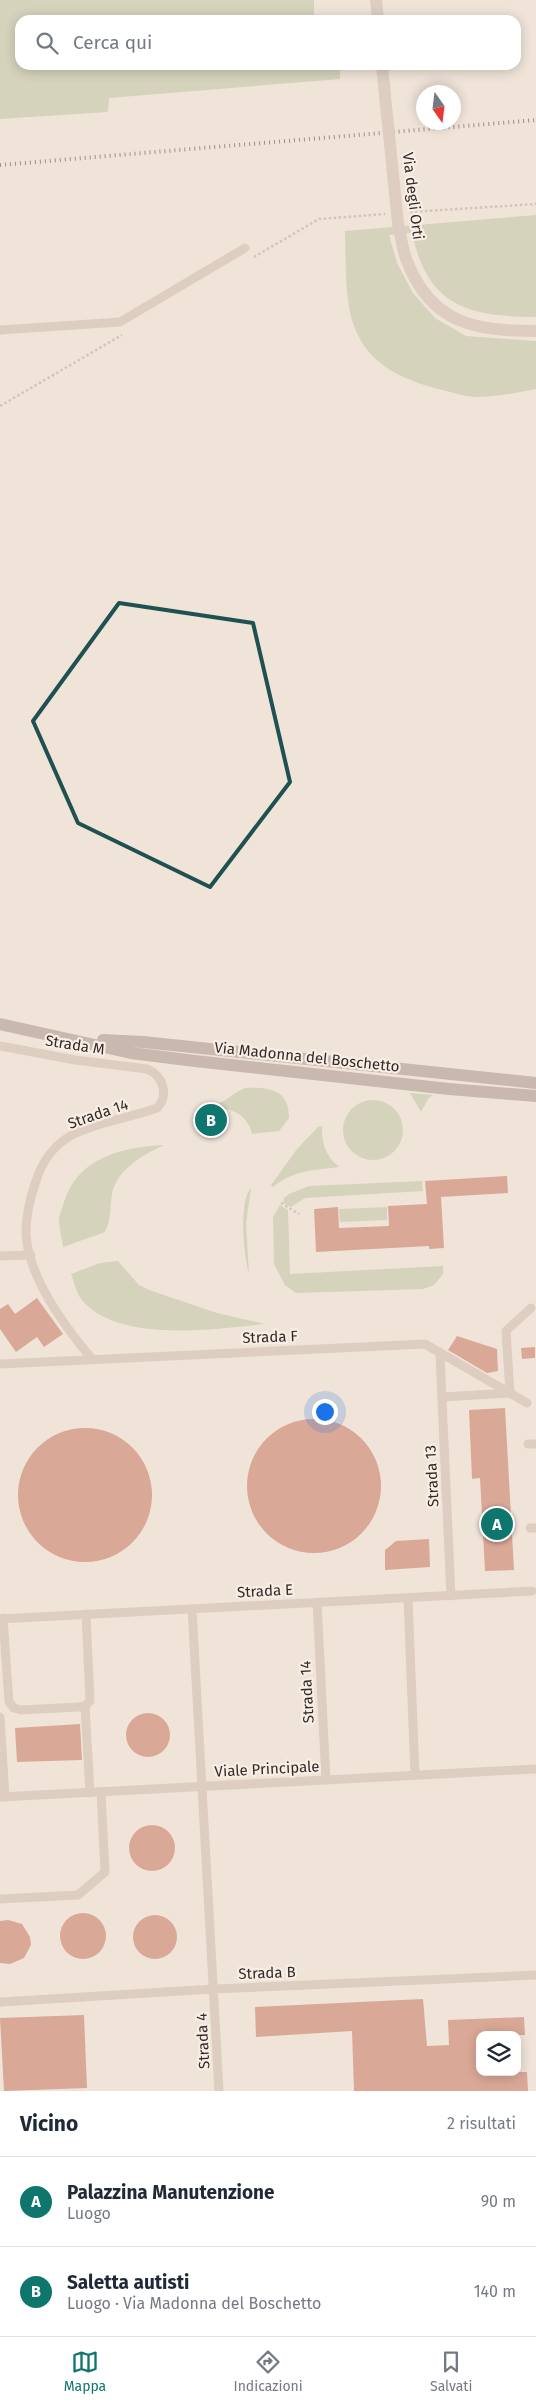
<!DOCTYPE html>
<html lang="it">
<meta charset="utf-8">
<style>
body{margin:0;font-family:"Fira Sans",sans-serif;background:#f2f2f3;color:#1f2937}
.controls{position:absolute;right:15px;bottom:15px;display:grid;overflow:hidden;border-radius:10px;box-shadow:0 2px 12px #0003}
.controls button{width:45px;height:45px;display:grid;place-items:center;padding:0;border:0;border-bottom:1px solid #e0e1e3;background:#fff;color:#1f2937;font:25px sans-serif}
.compass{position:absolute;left:416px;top:85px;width:45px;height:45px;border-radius:50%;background:#fff;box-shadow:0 2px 12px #0003;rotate:166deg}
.you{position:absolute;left:324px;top:1411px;width:18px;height:18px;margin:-12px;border:4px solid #fff;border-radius:50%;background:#1a73e8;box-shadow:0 0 0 8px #1a73e833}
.badge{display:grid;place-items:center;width:32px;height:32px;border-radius:50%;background:#0f766e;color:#fff;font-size:16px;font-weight:700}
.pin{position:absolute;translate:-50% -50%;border:2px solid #fff;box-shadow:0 1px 5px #0006}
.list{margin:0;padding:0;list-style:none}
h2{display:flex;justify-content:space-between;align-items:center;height:65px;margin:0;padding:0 20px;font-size:21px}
h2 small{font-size:16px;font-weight:400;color:#747a83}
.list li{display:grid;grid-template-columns:32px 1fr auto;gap:15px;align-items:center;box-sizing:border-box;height:90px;padding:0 20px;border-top:1px solid #e0e1e3}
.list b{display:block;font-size:19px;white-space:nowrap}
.list p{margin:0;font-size:16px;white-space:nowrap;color:#747a83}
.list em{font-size:16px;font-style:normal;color:#747a83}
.icon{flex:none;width:28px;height:28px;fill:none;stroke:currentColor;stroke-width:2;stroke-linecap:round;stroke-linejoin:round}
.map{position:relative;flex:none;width:536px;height:2091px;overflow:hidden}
.search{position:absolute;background:#fff;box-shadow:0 2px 12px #0003;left:15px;right:15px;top:15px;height:55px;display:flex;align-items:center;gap:12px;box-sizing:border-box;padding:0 18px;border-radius:15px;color:#747a83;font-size:19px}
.sheet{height:245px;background:#fff}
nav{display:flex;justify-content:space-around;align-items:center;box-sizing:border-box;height:70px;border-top:1px solid #e0e1e3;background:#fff;font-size:14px;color:#747a83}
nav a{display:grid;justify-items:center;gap:2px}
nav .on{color:#0f766e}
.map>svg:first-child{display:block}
</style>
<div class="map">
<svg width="536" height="2091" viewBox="0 0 536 2091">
<rect width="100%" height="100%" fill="#f0e4d9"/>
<g fill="#b4be9a">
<polygon points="0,0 314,0 314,20 20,20 20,65 329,65 340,71 340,79 109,98 108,112 0,119"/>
<path d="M536 215V317C467 316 428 307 412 233L389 235 397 263 413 293 435 318 466 336 536 341V389C516 393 496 397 476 397 466 397 455 393 446 391 410 382 373 369 357 333 344 306 346 262 345 231Z"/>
<path d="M245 1088C269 1087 289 1089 289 1118L279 1131 252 1134C247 1112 230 1108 209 1107 224 1104 232 1093 245 1088Z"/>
<polygon points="410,1093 433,1095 428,1099 421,1112"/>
<circle cx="373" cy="1130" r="30"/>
<path d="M322 1126C321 1142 326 1157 339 1167 312 1171 296 1169 273 1187L271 1185 297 1149 318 1127Z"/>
<path d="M164 1145C143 1155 117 1169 112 1194 110 1207 111 1220 105 1232L63 1247C62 1238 59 1229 59 1220 59 1214 63 1207 64 1202 78 1157 123 1147 164 1145Z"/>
<polygon points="422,1181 423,1191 305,1198 291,1207 283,1203 284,1198 289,1194 309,1186"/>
<path d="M251 1188 246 1223 249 1274C244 1257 238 1202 251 1188Z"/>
<polygon points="280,1205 288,1210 290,1274 443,1266 443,1274 434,1285 423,1289 296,1293 285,1285 274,1264 273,1217"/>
<polygon points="387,1207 387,1220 340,1222 339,1209"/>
<path d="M118 1261 139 1285 152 1291 217 1313 265 1324C213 1329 118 1344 81 1299 76 1292 74 1281 71 1274L100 1263Z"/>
</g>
<g fill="#bf5f48">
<polygon points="224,1111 225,1127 198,1130 196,1113"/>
<polygon points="507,1176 508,1193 441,1197 444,1248 429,1249 429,1246 316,1252 314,1209 338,1207 339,1228 389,1226 388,1206 427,1204 425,1181"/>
<polygon points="37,1298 63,1334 44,1347 37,1337 16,1352 0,1329 0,1309 8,1304 15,1314"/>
<polygon points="457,1336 497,1349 498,1371 487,1373 448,1350"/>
<polygon points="535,1347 535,1358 522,1359 521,1348"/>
<polygon points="505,1408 514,1570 485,1571 480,1478 472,1479 469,1410"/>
<circle cx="314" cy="1486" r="67"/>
<circle cx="85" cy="1495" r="67"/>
<polygon points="429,1539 430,1567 385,1570 385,1550 396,1541"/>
<circle cx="148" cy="1735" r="22"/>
<polygon points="80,1724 82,1760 17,1762 15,1728"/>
<circle cx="152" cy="1848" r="23"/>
<circle cx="83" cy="1936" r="23"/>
<circle cx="155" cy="1937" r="22"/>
<polygon points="8,1920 22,1924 30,1937 31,1945 24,1958 10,1964 0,1963 0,1921"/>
<polygon points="423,1999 427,2046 449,2045 448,2020 524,2017 525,2035 480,2035 480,2072 527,2072 528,2091 354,2091 352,2031 256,2037 255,2007"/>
<polygon points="84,2015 87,2088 4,2091 0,2018"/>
</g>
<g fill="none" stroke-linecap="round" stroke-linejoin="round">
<g stroke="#b29e91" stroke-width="2.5" stroke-dasharray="2.5 2.5" stroke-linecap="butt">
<polyline points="410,212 536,204"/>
<polyline points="254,257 319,219 385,214"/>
<polyline points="0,406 122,335"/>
<polyline points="281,1203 299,1214"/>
</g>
<g stroke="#c7b4a6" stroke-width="9">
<polyline points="0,330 120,322 245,248"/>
<path d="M0 1046 75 1060 147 1069C162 1075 170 1094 157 1108 130 1118 100 1121 74 1134 54 1144 41 1163 35 1184 30 1199 26 1216 26 1232 27 1276 65 1327 92 1359"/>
<polyline points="0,1256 31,1255"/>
<polyline points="440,1355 451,1596"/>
<polyline points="0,1364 425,1344 527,1403"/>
<polyline points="442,1397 510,1393 506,1331 531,1308"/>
<polyline points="528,1444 536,1444"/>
<polyline points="530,1528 536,1528"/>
<polyline points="408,1598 415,1775"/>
<polyline points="317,1602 326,1780"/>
<polyline points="192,1609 219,2091"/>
<polyline points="3,1618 9,1702 14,1708 21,1710 78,1707 85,1706 90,1701 86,1614"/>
<polyline points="0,1619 532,1591"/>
<polyline points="85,1706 90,1793"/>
<polyline points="0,1717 5,1797"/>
<polyline points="0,1797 536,1769"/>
<polyline points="0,1899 78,1895 105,1872 101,1792"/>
<polyline points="0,2002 214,1989 536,1975"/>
</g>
<g stroke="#c7b4a6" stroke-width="12">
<polyline points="376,0 378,20"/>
<polyline points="382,65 384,86"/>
<path d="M398 223C401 236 402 249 407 261 431 324 476 331 536 331"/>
</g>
<g stroke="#9a8378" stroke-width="12">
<polyline points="0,1024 131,1053 195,1061 449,1089 536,1096"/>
<polyline points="103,1040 143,1042 536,1083"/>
</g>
<polyline stroke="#332a27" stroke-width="4" stroke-dasharray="1 4" stroke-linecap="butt" points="0,165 536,120"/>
<polyline stroke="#c7b4a6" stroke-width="12" points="384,86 398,223"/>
</g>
<path d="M0 0H536V2091H0ZM119 603 253 623 290 782 210 887 78 823 33 721Z" fill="#f0e4d9" fill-opacity=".55" fill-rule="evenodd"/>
<path fill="none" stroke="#1f5152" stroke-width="4" stroke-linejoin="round" d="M119 603 253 623 290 782 210 887 78 823 33 721Z"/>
<g text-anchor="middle" stroke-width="4.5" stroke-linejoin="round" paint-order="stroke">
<g font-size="15" fill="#332a27" stroke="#f8eee5">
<text transform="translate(413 196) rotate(83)" y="5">Via degli Orti</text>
<text transform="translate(75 1045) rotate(9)" y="5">Strada M</text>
<text transform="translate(307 1057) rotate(6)" y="5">Via Madonna del Boschetto</text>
<text transform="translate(98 1114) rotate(-19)" y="5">Strada 14</text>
<text transform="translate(270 1337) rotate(-2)" y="5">Strada F</text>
<text transform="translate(432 1476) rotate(-93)" y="5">Strada 13</text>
<text transform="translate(265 1591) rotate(-3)" y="5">Strada E</text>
<text transform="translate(307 1692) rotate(-93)" y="5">Strada 14</text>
<text transform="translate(267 1769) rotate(-3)" y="5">Viale Principale</text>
<text transform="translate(267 1973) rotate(-2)" y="5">Strada B</text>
<text transform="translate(203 2041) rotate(-93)" y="5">Strada 4</text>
</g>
</g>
</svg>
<div class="controls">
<button><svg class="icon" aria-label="layers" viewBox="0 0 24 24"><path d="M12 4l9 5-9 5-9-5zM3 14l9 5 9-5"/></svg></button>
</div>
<svg class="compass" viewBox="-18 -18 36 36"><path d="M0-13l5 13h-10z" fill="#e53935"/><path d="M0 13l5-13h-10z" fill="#747a83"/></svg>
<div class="you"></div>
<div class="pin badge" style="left:497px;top:1524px">A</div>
<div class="pin badge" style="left:211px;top:1120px">B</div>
<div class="search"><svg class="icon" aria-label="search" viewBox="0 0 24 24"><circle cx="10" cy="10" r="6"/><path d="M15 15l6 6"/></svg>Cerca qui</div>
</div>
<section class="sheet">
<h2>Vicino<small>2 risultati</small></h2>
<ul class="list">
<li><span class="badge">A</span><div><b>Palazzina Manutenzione</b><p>Luogo</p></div><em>90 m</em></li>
<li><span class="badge">B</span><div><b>Saletta autisti</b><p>Luogo · Via Madonna del Boschetto</p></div><em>140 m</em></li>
</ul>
</section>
<nav>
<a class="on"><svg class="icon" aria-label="map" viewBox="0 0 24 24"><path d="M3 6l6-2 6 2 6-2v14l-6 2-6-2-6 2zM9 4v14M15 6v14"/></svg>Mappa</a>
<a><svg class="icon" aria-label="directions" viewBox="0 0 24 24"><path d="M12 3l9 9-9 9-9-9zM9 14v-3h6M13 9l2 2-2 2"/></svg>Indicazioni</a>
<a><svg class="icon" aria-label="saved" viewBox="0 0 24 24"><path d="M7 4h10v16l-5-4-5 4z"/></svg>Salvati</a>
</nav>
